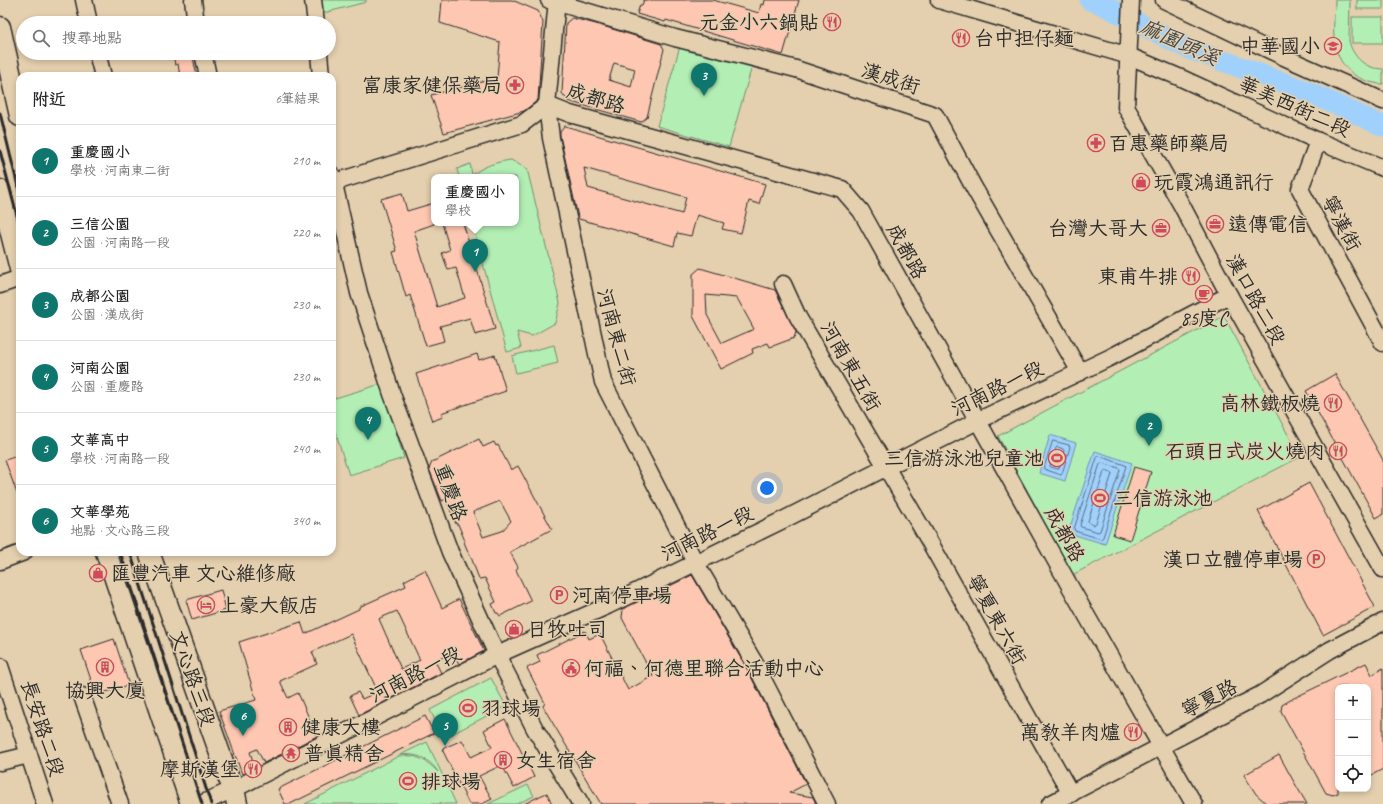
<!DOCTYPE html>
<html lang="zh-TW">
<meta charset="utf-8">
<style>
:root{--surface:#fff;--page:#f2f2f2;--text:#222;--muted:#767676;--line:#e0e0e0;--accent:#0f766e}
body{margin:0;font-family:Caveat,"LXGW WenKai TC",sans-serif;background:var(--page);color:var(--text)}
.controls{position:absolute;right:12px;bottom:12px;display:grid;overflow:hidden;border-radius:8px;box-shadow:0 2px 6px #0003}
.controls button{width:36px;height:36px;display:grid;place-items:center;padding:0;border:0;border-bottom:1px solid var(--line);background:var(--surface);color:var(--text);font:20px sans-serif}
.you{position:absolute;left:767px;top:488px;width:14px;height:14px;margin:-10px;border:3px solid #fff;border-radius:50%;background:#1a73e8;box-shadow:0 0 0 6px #1a73e833}
.badge{display:grid;place-items:center;width:26px;height:26px;border-radius:50%;background:var(--accent);color:#fff;font-size:13px;font-weight:700}
.pin{position:absolute;translate:-50% -33px;filter:drop-shadow(0 1px 2px #0008)}
.pin::after{content:'';position:absolute;top:21px;width:14px;height:12px;background:inherit;clip-path:polygon(0 0,100% 0,50% 100%)}
.popup{position:absolute;left:431px;top:174px;width:88px;height:52px;box-sizing:border-box;display:grid;place-content:center;border-radius:8px;background:var(--surface);filter:drop-shadow(0 1px 3px #0005);font-size:13px;white-space:nowrap;color:var(--muted)}
.popup b{font-size:15px;color:var(--text)}
.popup::after{content:'';position:absolute;left:50%;top:100%;margin-left:-8px;border:8px solid transparent;border-top-color:var(--surface)}
.list{margin:0;padding:0;list-style:none}
h2{display:flex;justify-content:space-between;align-items:center;height:52px;margin:0;padding:0 16px;font-size:17px}
h2 small{font-size:13px;font-weight:400;color:var(--muted)}
.list li{display:grid;grid-template-columns:26px 1fr auto;gap:12px;align-items:center;box-sizing:border-box;height:72px;padding:0 16px;border-top:1px solid var(--line)}
.list b{display:block;font-size:15px;white-space:nowrap}
.list p{margin:0;font-size:13px;white-space:nowrap;color:var(--muted)}
.list em{font-size:13px;font-style:normal;color:var(--muted)}
.icon{flex:none;width:22px;height:22px;fill:none;stroke:currentColor;stroke-width:2;stroke-linecap:round;stroke-linejoin:round}
.map{position:relative;flex:none;width:1383px;height:804px;overflow:hidden}
.search{position:absolute;background:var(--surface);box-shadow:0 2px 6px #0003;left:16px;top:16px;width:320px;height:44px;display:flex;align-items:center;gap:10px;box-sizing:border-box;padding:0 14px;border-radius:22px;color:var(--muted);font-size:15px}
.panel{position:absolute;background:var(--surface);box-shadow:0 2px 6px #0003;left:16px;top:72px;width:320px;height:484px;border-radius:12px}
.map>svg:first-child{display:block}
.green{fill:#b3efb5;stroke:#6f8d70}
.water{fill:#a0d1fc;stroke:#718fa8}
.lines{fill:none;stroke-linecap:round;stroke-linejoin:round}
.shore{stroke:#5a6d7f;stroke-width:1}
.river{stroke:#a0d1fc;stroke-width:21}
.building{fill:#fec7b1;stroke:#2b2b2b;fill-rule:evenodd}
.minor-casing{stroke:#2b2b2b;stroke-width:19}
.major-casing{stroke:#2b2b2b;stroke-width:23}
.minor{stroke:#e4cfae;stroke-width:16}
.major{stroke:#e4cfae;stroke-width:20}
.rail{stroke:#2b2b2b;stroke-width:3}
.labels{text-anchor:middle;stroke-width:3;stroke-linejoin:round;paint-order:stroke}
.poi-label{font-size:20px;fill:#2b2b2b;stroke:#e4cfae;text-anchor:start}
.street-label{font-size:20px;fill:#2b2b2b;stroke:#e4cfae}
.water-label{font-size:21px;font-style:italic;fill:#3d444a;stroke:#e4cfae}
</style>
<div class="map">
<svg width="1383" height="804" viewBox="0 0 1383 804">
<rect width="100%" height="100%" fill="#e4cfae"/>
<filter id="ink" filterUnits="userSpaceOnUse"><feTurbulence type="fractalNoise" baseFrequency=".025" numOctaves="2"/><feDisplacementMap in="SourceGraphic" scale="8" xChannelSelector="R" yChannelSelector="G"/><feConvolveMatrix kernelMatrix="1 2 1 2 8 2 1 2 1" color-interpolation-filters="sRGB"/></filter>
<g filter="url(#ink)">
<g class="green">
<polygon points="320,0 366,0 366,2 320,14"/>
<path d="M1335,0h15l-1,41c4,16 16,28 34,28v15c-24,-1 -44,-16 -48,-40 -3,-14 0,-30 0,-44z"/>
<rect x="1357" y="0" width="26" height="9"/>
<rect x="1352" y="17" width="31" height="26"/>
<polygon points="680,46 752,66 729,147 657,126"/>
<path d="M511,160l16,9 33,134 -5,20 -23,13 -15,-4 4,16 -14,4 -35,-129h44v-46h-57l-2,-8 13,-5 2,11c12,-9 24,-13 39,-15z"/>
<polygon points="1224,316 1300,457 1072,575 998,436"/>
<polygon points="554,345 558,363 516,373 512,356"/>
<polygon points="381,384 404,458 349,475 332,422 332,399"/>
<polygon points="491,678 506,706 444,738 430,710"/>
<path d="M427,742l29,62h-16l1,-2 -2,2h-134l94,-48c18,-2 27,4 39,16 -9,-14 -22,-19 -38,-17z"/>
<polygon points="528,785 534,796 516,804 488,804"/>
</g>
<g class="water">
<polygon points="1050,435 1076,443 1065,481 1039,473"/>
<polygon points="1095,451 1132,463 1105,544 1068,533"/>
</g>
<g class="lines">
<g class="shore">
<polygon points="1053,441 1069,445 1070,447 1062,474 1061,475 1044,469"/>
<polygon points="1058,447 1063,449 1064,451 1059,468 1057,469 1051,467 1050,466 1056,448"/>
<polygon points="1099,456 1125,465 1126,466 1103,537 1101,539 1075,531 1074,529 1097,458"/>
<polygon points="1102,463 1119,468 1120,470 1100,531 1098,532 1081,527 1080,525 1100,464"/>
<polygon points="1106,470 1111,472 1112,474 1096,523 1094,525 1089,523 1088,521 1104,472"/>
</g>
<polyline class="river" points="1090,0 1099,3 1187,48 1306,91 1383,126"/>
</g>
<g class="building">
<polygon points="442,0 512,0 538,11 543,22 538,100 524,111 444,133 431,95 497,78 500,42 440,23"/>
<polygon points="644,0 713,0 759,13 761,4 764,5 765,0 799,0 783,55 666,20 665,22 637,14 640,5 642,5"/>
<path d="M572,18l24,6 65,20 3,5 -17,68 -6,5 -73,-21 -6,-8 4,-70zM614,63l21,6 -4,18 -22,-7z"/>
<polygon points="173,53 192,53 197,76 180,76 178,64 175,65"/>
<path d="M565,126l200,58 -6,20 -10,-3 -8,32 -19,-4 2,-6 -27,-8 -6,21 -14,-3 -3,13 -95,-27 -1,-2 -18,-81v-4zM584,168l102,29 -4,17 -94,-26z"/>
<polygon points="402,193 407,211 434,203 434,224 414,231 437,307 465,298 456,268 448,270 442,253 450,250 442,223 463,223 495,329 475,335 470,318 440,326 444,341 426,346 410,295 406,297 393,252 397,251 381,199"/>
<path d="M700,268l75,22 21,42 -2,6 -24,9 -2,-4 -16,6 1,4 -32,16 -28,-53v-42zM706,295l31,3 17,31 -32,14 -15,-28z"/>
<polygon points="477,354 479,360 495,355 506,391 441,413 443,417 432,421 416,374"/>
<polygon points="1335,374 1383,460 1383,514 1376,518 1306,391"/>
<path d="M479,439l4,8 11,-5 2,4 2,-1 13,25 7,-4 34,63 -42,23 8,15 -2,3 15,31 -31,15 -2,-3h-2l-4,-9 4,-2 -11,-24 -6,1 -9,-25h-1l-5,-12 1,-1 -7,-17h-2l-10,-25 -4,2 -13,-32 3,-7zM500,501l11,20 -9,10 -19,6 -10,-25z"/>
<polygon points="20,455 20,498 19,499 5,460"/>
<polygon points="1134,467 1151,472 1130,540 1113,535"/>
<polygon points="1309,483 1375,607 1323,635 1258,511"/>
<path d="M425,570l17,38 17,-9 25,52 -25,13 -6,-12 -18,9 6,12 -82,42 -9,-19 8,-4 4,7 16,-7 -27,-58 -39,18 5,12 -37,17 8,17 10,-5 19,43 -53,27 -7,-14 -7,3 5,16 -13,6 -23,-63 37,-11 -17,-58 62,-20 4,12 54,-25v-2l47,-21 -2,-5zM397,611l23,49 -19,9 -22,-50 1,-1z"/>
<polygon points="692,575 746,667 806,784 789,793 813,797 816,804 601,804 548,715 543,706 545,703 527,668 540,662 537,655 585,631 589,639 600,634 628,690 653,676 622,618 623,609"/>
<polygon points="221,590 226,610 192,620 186,600"/>
<polygon points="114,639 129,685 96,695 81,650"/>
<polygon points="1366,663 1372,675 1383,668 1383,769 1368,777 1368,687 1338,687 1338,793 1333,795 1326,793 1281,711 1282,705 1294,698"/>
<polygon points="425,716 434,733 290,804 285,804 278,789"/>
<polygon points="505,719 534,777 514,788 502,765 479,776 492,799 482,804 469,804 442,749 462,740 471,757 492,747 484,730"/>
<polygon points="1279,755 1294,782 1307,804 1267,804 1256,794 1244,775"/>
<polygon points="547,793 552,804 524,804 542,795"/>
</g>
<g class="lines">
<defs>
<g id="minor">
<polyline points="84,0 89,23"/>
<polyline points="193,0 196,23"/>
<polyline points="313,0 316,23"/>
<polyline points="549,0 675,38 796,69 935,115 973,186 1080,372"/>
<polyline points="557,0 547,105 551,138 603,382 695,562 754,662 827,804"/>
<polyline points="939,0 1129,56 1181,78 1318,141 1383,168"/>
<polyline points="1131,0 1126,107 1181,204 1229,295 1383,569"/>
<polyline points="1164,0 1284,57 1383,101"/>
<polyline points="97,53 103,76"/>
<polyline points="203,53 208,76"/>
<polyline points="319,53 321,76"/>
<polyline points="547,105 570,114 842,189 861,211 1072,590 1194,804"/>
<polyline points="1318,141 1300,189 1383,343"/>
<polyline points="332,175 359,293 392,394 450,552 497,655 535,729 581,804"/>
<polyline points="332,183 522,124 547,105"/>
<polyline points="783,284 798,317 923,530 1071,794"/>
<polyline points="0,285 20,278"/>
<polyline points="0,561 24,552"/>
<polyline points="0,666 45,804"/>
<polyline points="82,696 120,804"/>
<polyline points="0,762 29,755"/>
<polyline points="201,804 242,785 497,655 607,606 787,518 979,420 1111,357 1229,295"/>
<polyline points="1050,804 1260,695 1330,650 1383,622"/>
</g>
<g id="major">
<polyline points="0,27 20,116"/>
<polyline points="0,190 20,269"/>
<polyline points="106,552 191,804"/>
<polyline points="149,552 229,779 234,789 237,804"/>
</g>
</defs>
<use href="#minor" class="minor-casing"/>
<use href="#major" class="major-casing"/>
<use href="#minor" class="minor"/>
<use href="#major" class="major"/>
<g class="rail">
<polyline points="0,113 20,195"/>
<polyline points="0,151 20,227"/>
<polyline points="120,552 202,804"/>
<polyline points="130,552 211,804"/>
</g>
</g>
</g>
<defs>
<symbol id="restaurant-ring" viewBox="-11 -11 22 22"><circle r="9.5" fill="#e4cfae" stroke="#d1495b" stroke-width="1.5"/><path d="M-5-6h1v4h1v-4h1v4h1v-4h1v5L-1.5 .5V6h-2V.5L-5-1ZM5-6V6H3V1.5H1.5Q1.5-4 5-6Z" fill="#d1495b"/></symbol>
<symbol id="school-ring" viewBox="-11 -11 22 22"><circle r="9.5" fill="#e4cfae" stroke="#d1495b" stroke-width="1.5"/><path d="M0-5L7-2L0 1L-7-2ZM-4 1L0 2.5L4 1V4Q0 6-4 4Z" fill="#d1495b"/></symbol>
<symbol id="pharmacy-ring" viewBox="-11 -11 22 22"><circle r="9.5" fill="#e4cfae" stroke="#d1495b" stroke-width="1.5"/><path d="M-2-6h4v4h4v4h-4v4h-4v-4h-4v-4h4Z" fill="#d1495b"/></symbol>
<symbol id="shop-ring" viewBox="-11 -11 22 22"><circle r="9.5" fill="#e4cfae" stroke="#d1495b" stroke-width="1.5"/><path d="M-5-2.5h2.3a2.7 3.5 0 0 1 5.4 0H5L5.5 6h-11ZM-1.5-2.5h3a1.5 2.3 0 0 0-3 0Z" fill="#d1495b"/></symbol>
<symbol id="office-ring" viewBox="-11 -11 22 22"><circle r="9.5" fill="#e4cfae" stroke="#d1495b" stroke-width="1.5"/><path d="M-6-3h4V-5.5h4V-3h4V5H-6ZM-1-4.5V-3h2v-1.5ZM-6 0V1H6V0Z" fill="#d1495b"/></symbol>
<symbol id="cafe-ring" viewBox="-11 -11 22 22"><circle r="9.5" fill="#e4cfae" stroke="#d1495b" stroke-width="1.5"/><path d="M-5.5-4.5H6V0H3Q3 3.5 0 3.5H-2.5Q-5.5 3.5-5.5 0ZM3-3.2v2h1.7v-2ZM-6 4.5H4V6H-6Z" fill="#d1495b"/></symbol>
<symbol id="stadium-ring" viewBox="-11 -11 22 22"><circle r="9.5" fill="#e4cfae" stroke="#d1495b" stroke-width="1.5"/><path d="M0-5a6.5 5 0 1 0 0 10a6.5 5 0 1 0 0-10ZM-3.5-1.8h7v3.6h-7Z" fill="#d1495b"/></symbol>
<symbol id="parking-ring" viewBox="-11 -11 22 22"><circle r="9.5" fill="#e4cfae" stroke="#d1495b" stroke-width="1.5"/><path d="M-3.5-5.5H1a3.5 3.5 0 0 1 0 7H-1V5.5H-3.5ZM-1-3.4V-.6H.8a1.4 1.4 0 0 0 0-2.8Z" fill="#d1495b"/></symbol>
<symbol id="hotel-ring" viewBox="-11 -11 22 22"><circle r="9.5" fill="#e4cfae" stroke="#d1495b" stroke-width="1.5"/><path d="M-6-4.5h1.5V1H6V5H4.5V3h-9V5H-6ZM-4 0a1.8 1.8 0 1 1 3.6 0ZM.5 0V-2.5h3Q6-2.5 6 0Z" fill="#d1495b"/></symbol>
<symbol id="building-ring" viewBox="-11 -11 22 22"><circle r="9.5" fill="#e4cfae" stroke="#d1495b" stroke-width="1.5"/><path d="M-4-6H4V6H1V3H-1V6H-4ZM-2.5-4.3h1.7v1.8h-1.7ZM.8-4.3h1.7v1.8H.8ZM-2.5-1h1.7V.8h-1.7ZM.8-1h1.7V.8H.8Z" fill="#d1495b"/></symbol>
<symbol id="civic-ring" viewBox="-11 -11 22 22"><circle r="9.5" fill="#e4cfae" stroke="#d1495b" stroke-width="1.5"/><path d="M-.6-6.5H3V-4.5H.6V-3L4-1V1h2V6H-6V1h2V-1L-.6-3ZM-1.2 2.5V6h2.4V2.5Z" fill="#d1495b"/></symbol>
<symbol id="temple-ring" viewBox="-11 -11 22 22"><circle r="9.5" fill="#e4cfae" stroke="#d1495b" stroke-width="1.5"/><path d="M0-6L5-2H3V0L6.5 2.5H4V6H1.5V3h-3V6H-4V2.5H-6.5L-3 0V-2H-5Z" fill="#d1495b"/></symbol>
</defs>
<g fill-rule="evenodd">
<use href="#restaurant-ring" x="822" y="12" width="20" height="20"/>
<use href="#restaurant-ring" x="951" y="28" width="20" height="20"/>
<use href="#school-ring" x="1323" y="36" width="20" height="20"/>
<use href="#pharmacy-ring" x="505" y="75" width="20" height="20"/>
<use href="#pharmacy-ring" x="1086" y="133" width="20" height="20"/>
<use href="#shop-ring" x="1131" y="172" width="20" height="20"/>
<use href="#office-ring" x="1205" y="214" width="20" height="20"/>
<use href="#office-ring" x="1151" y="218" width="20" height="20"/>
<use href="#restaurant-ring" x="1181" y="266" width="20" height="20"/>
<use href="#cafe-ring" x="1194" y="284" width="20" height="20"/>
<use href="#restaurant-ring" x="1323" y="393" width="20" height="20"/>
<use href="#restaurant-ring" x="1328" y="441" width="20" height="20"/>
<use href="#stadium-ring" x="1047" y="448" width="20" height="20"/>
<use href="#stadium-ring" x="1090" y="488" width="20" height="20"/>
<use href="#parking-ring" x="1306" y="549" width="20" height="20"/>
<use href="#shop-ring" x="88" y="563" width="20" height="20"/>
<use href="#parking-ring" x="549" y="585" width="20" height="20"/>
<use href="#hotel-ring" x="196" y="595" width="20" height="20"/>
<use href="#shop-ring" x="504" y="619" width="20" height="20"/>
<use href="#building-ring" x="95" y="657" width="20" height="20"/>
<use href="#civic-ring" x="561" y="658" width="20" height="20"/>
<use href="#stadium-ring" x="458" y="698" width="20" height="20"/>
<use href="#building-ring" x="278" y="717" width="20" height="20"/>
<use href="#restaurant-ring" x="1123" y="722" width="20" height="20"/>
<use href="#temple-ring" x="281" y="743" width="20" height="20"/>
<use href="#building-ring" x="493" y="750" width="20" height="20"/>
<use href="#restaurant-ring" x="243" y="759" width="20" height="20"/>
<use href="#stadium-ring" x="398" y="771" width="20" height="20"/>
</g>
<g class="labels">
<g class="poi-label">
<text x="819" y="29" text-anchor="end">元金小六鍋貼</text>
<text x="974" y="45">台中担仔麵</text>
<text x="1320" y="53" text-anchor="end">中華國小</text>
<text x="502" y="92" text-anchor="end">富康家健保藥局</text>
<text x="1109" y="150">百惠藥師藥局</text>
<text x="1154" y="189">玩霞鴻通訊行</text>
<text x="1228" y="231">遠傳電信</text>
<text x="1148" y="235" text-anchor="end">台灣大哥大</text>
<text x="1178" y="283" text-anchor="end">東甫牛排</text>
<text x="1204" y="325" text-anchor="middle">85度C</text>
<text x="1320" y="410" text-anchor="end">高林鐵板燒</text>
<text x="1325" y="458" text-anchor="end">石頭日式炭火燒肉</text>
<text x="1044" y="465" text-anchor="end">三信游泳池兒童池</text>
<text x="1113" y="505">三信游泳池</text>
<text x="1303" y="566" text-anchor="end">漢口立體停車場</text>
<text x="111" y="580">匯豐汽車 文心維修廠</text>
<text x="572" y="602">河南停車場</text>
<text x="219" y="612">上豪大飯店</text>
<text x="527" y="636">日牧吐司</text>
<text x="584" y="675">何福、何德里聯合活動中心</text>
<text x="105" y="697" text-anchor="middle">協興大廈</text>
<text x="481" y="715">羽球場</text>
<text x="301" y="734">健康大樓</text>
<text x="1120" y="739" text-anchor="end">萬教羊肉爐</text>
<text x="304" y="760">普真精舍</text>
<text x="516" y="767">女生宿舍</text>
<text x="240" y="776" text-anchor="end">摩斯漢堡</text>
<text x="421" y="788">排球場</text>
</g>
<g class="street-label">
<text transform="translate(891 78) rotate(18)" y="7">漢成街</text>
<text transform="translate(596 98) rotate(17)" y="7">成都路</text>
<text transform="translate(1295 106) rotate(24)" y="7">華美西街二段</text>
<text transform="translate(1342 223) rotate(62)" y="7">寧漢街</text>
<text transform="translate(907 251) rotate(61)" y="7">成都路</text>
<text transform="translate(1256 299) rotate(61)" y="7">漢口路二段</text>
<text transform="translate(617 337) rotate(75)" y="7">河南東二街</text>
<text transform="translate(851 366) rotate(60)" y="7">河南東五街</text>
<text transform="translate(997 388) rotate(-26)" y="7">河南路一段</text>
<text transform="translate(451 492) rotate(70)" y="7">重慶路</text>
<text transform="translate(707 533) rotate(-26)" y="7">河南路一段</text>
<text transform="translate(1065 534) rotate(61)" y="7">成都路</text>
<text transform="translate(997 619) rotate(61)" y="7">寧夏東六街</text>
<text transform="translate(415 674) rotate(-27)" y="7">河南路一段</text>
<text transform="translate(193 678) rotate(71)" y="7">文心路三段</text>
<text transform="translate(1209 698) rotate(-27)" y="7">寧夏路</text>
<text transform="translate(43 728) rotate(72)" y="7">長安路二段</text>
</g>
<g class="water-label">
<text transform="translate(1180 42) rotate(24)" y="7">麻園頭溪</text>
</g>
</g>
</svg>
<div class="controls">
<button>+</button>
<button>−</button>
<button><svg class="icon" aria-label="locate" viewBox="0 0 24 24"><circle cx="12" cy="12" r="6"/><path d="M12 2v4M12 18v4M2 12h4M18 12h4"/></svg></button>
</div>
<div class="you"></div>
<div class="pin badge" style="left:475px;top:272px">1</div>
<div class="popup"><b>重慶國小</b>學校</div>
<div class="pin badge" style="left:1149px;top:446px">2</div>
<div class="pin badge" style="left:704px;top:96px">3</div>
<div class="pin badge" style="left:368px;top:440px">4</div>
<div class="pin badge" style="left:445px;top:746px">5</div>
<div class="pin badge" style="left:243px;top:736px">6</div>
<div class="search"><svg class="icon" aria-label="search" viewBox="0 0 24 24"><circle cx="10" cy="10" r="6"/><path d="M15 15l6 6"/></svg>搜尋地點</div>
<section class="panel">
<h2>附近<small>6筆結果</small></h2>
<ul class="list">
<li><span class="badge">1</span><div><b>重慶國小</b><p>學校 · 河南東二街</p></div><em>210 m</em></li>
<li><span class="badge">2</span><div><b>三信公園</b><p>公園 · 河南路一段</p></div><em>220 m</em></li>
<li><span class="badge">3</span><div><b>成都公園</b><p>公園 · 漢成街</p></div><em>230 m</em></li>
<li><span class="badge">4</span><div><b>河南公園</b><p>公園 · 重慶路</p></div><em>230 m</em></li>
<li><span class="badge">5</span><div><b>文華高中</b><p>學校 · 河南路一段</p></div><em>240 m</em></li>
<li><span class="badge">6</span><div><b>文華學苑</b><p>地點 · 文心路三段</p></div><em>340 m</em></li>
</ul>
</section>
</div>
